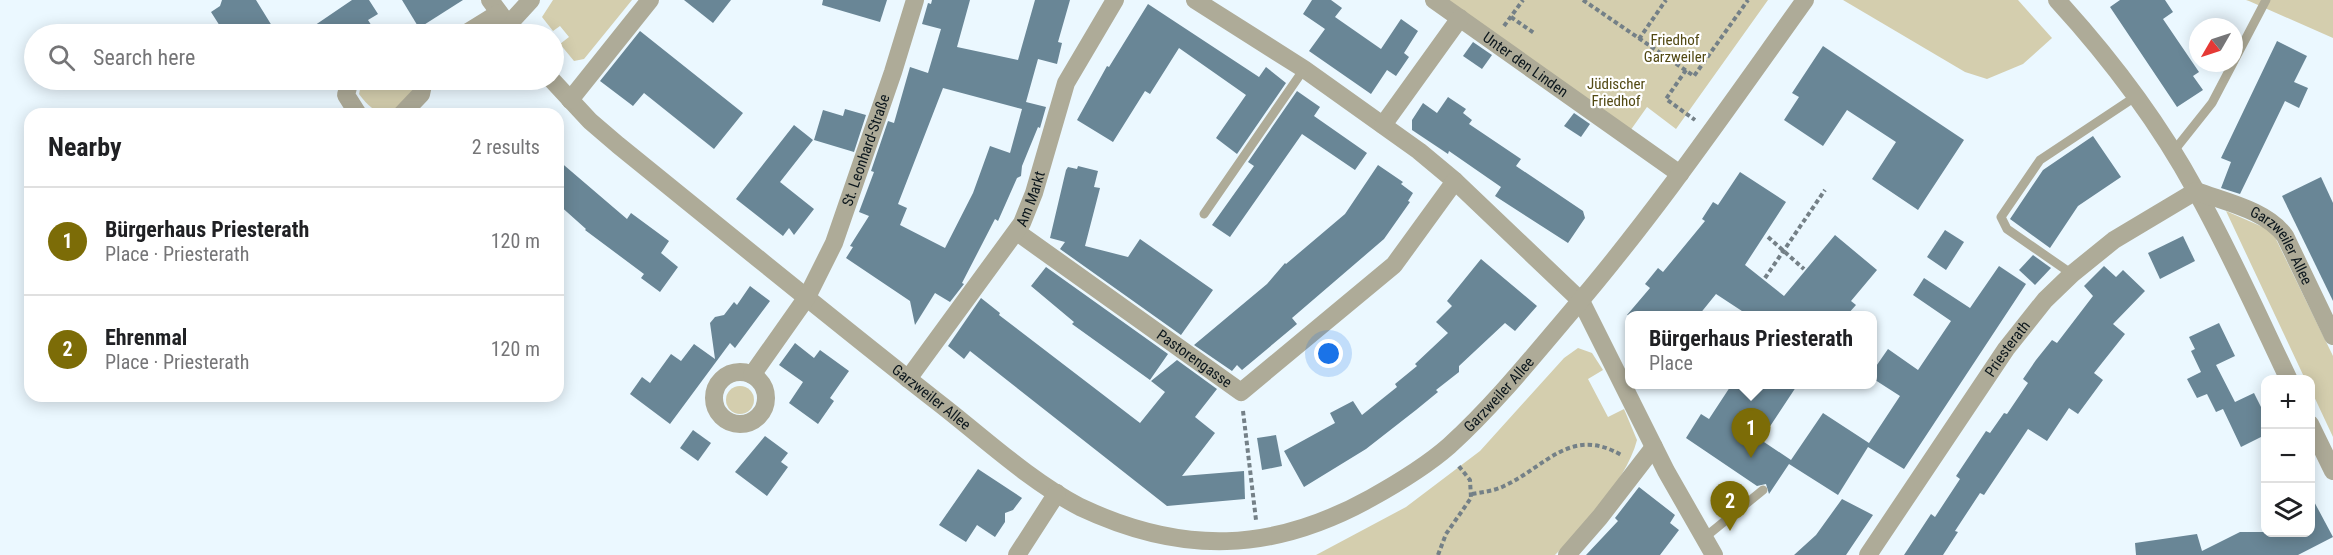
<!DOCTYPE html>
<meta charset="utf-8">
<style>
:root{--surface:#fff;--page:#f6f6f6;--text:#202124;--muted:#757577;--line:#e0e0e0;--accent:#7c6c07}
body{margin:0;font-family:"Roboto Condensed",sans-serif;background:var(--page);color:var(--text)}
.controls{position:absolute;right:18px;bottom:18px;display:grid;overflow:hidden;border-radius:12px;box-shadow:0 3px 15px #0003}
.controls button{width:54px;height:54px;display:grid;place-items:center;padding:0;border:0;border-bottom:2px solid var(--line);background:var(--surface);color:var(--text);font:30px sans-serif}
.compass{position:absolute;left:2189px;top:18px;width:54px;height:54px;border-radius:50%;background:var(--surface);box-shadow:0 3px 15px #0003;rotate:231deg}
.you{position:absolute;left:1329px;top:354px;width:21px;height:21px;margin:-15px;border:4px solid #fff;border-radius:50%;background:#1a73e8;box-shadow:0 0 0 9px #1a73e833}
.badge{display:grid;place-items:center;width:39px;height:39px;border-radius:50%;background:var(--accent);color:#fff;font-size:20px;font-weight:700}
.pin{position:absolute;translate:-50% -50px;filter:drop-shadow(0 2px 3px #0008)}
.pin::after{content:'';position:absolute;top:32px;width:21px;height:18px;background:inherit;clip-path:polygon(0 0,100% 0,50% 100%)}
.popup{position:absolute;left:1625px;top:311px;width:252px;height:78px;box-sizing:border-box;display:grid;place-content:center;border-radius:12px;background:var(--surface);filter:drop-shadow(0 2px 4px #0005);font-size:20px;white-space:nowrap;color:var(--muted)}
.popup b{font-size:22px;color:var(--text)}
.popup::after{content:'';position:absolute;left:50%;top:100%;margin-left:-12px;border:12px solid transparent;border-top-color:var(--surface)}
.list{margin:0;padding:0;list-style:none}
h2{display:flex;justify-content:space-between;align-items:center;height:78px;margin:0;padding:0 24px;font-size:26px}
h2 small{font-size:20px;font-weight:400;color:var(--muted)}
.list li{display:grid;grid-template-columns:39px 1fr auto;gap:18px;align-items:center;box-sizing:border-box;height:108px;padding:0 24px;border-top:2px solid var(--line)}
.list b{display:block;font-size:22px;white-space:nowrap}
.list p{margin:0;font-size:20px;white-space:nowrap;color:var(--muted)}
.list em{font-size:20px;font-style:normal;color:var(--muted)}
.icon{flex:none;width:33px;height:33px;fill:none;stroke:currentColor;stroke-width:2;stroke-linecap:round;stroke-linejoin:round}
.map{position:relative;flex:none;width:2333px;height:555px;overflow:hidden}
.search{position:absolute;background:var(--surface);box-shadow:0 3px 15px #0003;left:24px;top:24px;width:540px;height:66px;display:flex;align-items:center;gap:15px;box-sizing:border-box;padding:0 21px;border-radius:33px;color:var(--muted);font-size:22px}
.panel{position:absolute;background:var(--surface);box-shadow:0 3px 15px #0003;left:24px;top:108px;width:540px;height:294px;border-radius:18px}
.map>svg:first-child{display:block}
.green{fill:#d4ceae}
.building{fill:#698696;fill-rule:evenodd}
.lines{fill:none;stroke-linecap:round;stroke-linejoin:round}
.path{stroke:#748087;stroke-width:4;stroke-dasharray:4.5 3;stroke-linecap:butt}
.lane{stroke:#aeab98;stroke-width:9}
.street{stroke:#aeab98;stroke-width:18}
.labels{text-anchor:middle;stroke-width:4.5;stroke-linejoin:round;paint-order:stroke}
.park-label{font-size:15px;fill:#524913;stroke:#fff}
.street-label{font-size:15px;fill:#0b161c;stroke:#fff}
</style>
<div class="map">
<svg width="2333" height="555" viewBox="0 0 2333 555">
<rect width="100%" height="100%" fill="#ebf8ff"/>
<g class="green">
<polygon points="553,0 632,0 584,59 574,61 560,44 569,37 560,26 553,31 542,17"/>
<polygon points="1444,0 1768,0 1676,129 1647,107 1630,131"/>
<polygon points="1843,0 2018,0 2052,38 2023,64 1987,79 1965,72"/>
<polygon points="2246,0 2333,0 2333,38 2249,1"/>
<path d="M362,80h54c0,7 -4,11 -8,17 -17,24 -33,19 -49,-3z"/>
<polygon points="2226,211 2272,231 2333,356 2333,437 2311,390 2310,380 2305,379"/>
<path d="M1578,348l14,5 11,17 -15,9 20,38 16,-8 13,31c-10,39 -53,87 -82,115h-239l90,-48 74,-56 84,-93z"/>
<circle cx="740" cy="400" r="14"/>
</g>
<g class="building">
<polygon points="222,0 256,0 277,34 225,34 211,12 220,6"/>
<polygon points="352,0 369,0 378,14 368,20 377,34 302,34"/>
<polygon points="402,0 463,0 419,28"/>
<polygon points="684,0 731,0 713,23"/>
<polygon points="823,0 887,0 880,22 822,5"/>
<path d="M932,0h38l-13,47 61,13 17,-60h35l-12,42 4,1 -5,21 -19,-5 -12,43 20,5 -6,21 -2,-1 -16,39 -1,10 -4,2 -19,43 -3,-2 -33,64 2,1 -14,18 -15,-9 -20,32 -5,-24 -64,-43 7,-11 -3,-1 19,-30 -10,-4 15,-40 -3,-1 17,-50 6,2 16,-56 18,6 13,-44 -19,-5 6,-21 3,1zM943,88l79,21 -12,44 -20,-7 -17,47 -28,55 -45,-23 7,-17 -9,-4z"/>
<polygon points="1312,0 1331,0 1342,8 1335,17 1381,49 1401,19 1418,31 1404,53 1409,57 1396,76 1387,70 1371,94 1309,51 1325,29 1303,14"/>
<polygon points="2120,0 2165,0 2173,12 2163,19 2199,72 2193,76 2203,90 2177,107 2110,7"/>
<polygon points="1148,4 1259,77 1266,67 1286,83 1237,154 1216,138 1246,95 1179,48 1150,94 1145,91 1113,142 1077,120 1107,66 1109,67"/>
<polygon points="640,31 743,113 714,149 644,93 633,106 600,81"/>
<polygon points="2277,41 2307,56 2294,82 2308,88 2299,108 2285,101 2240,194 2221,188 2231,162 2221,158"/>
<polygon points="1473,42 1492,55 1482,69 1463,56"/>
<polygon points="1823,46 1964,140 1918,210 1872,179 1896,142 1847,110 1823,146 1784,120 1799,97 1792,93"/>
<polygon points="1297,91 1320,107 1314,116 1367,153 1355,170 1302,134 1230,237 1212,225 1254,166 1248,162"/>
<polygon points="1448,97 1466,109 1463,113 1472,120 1469,124 1521,159 1516,166 1583,211 1585,218 1568,243 1495,196 1501,187 1449,151 1448,154 1412,130 1412,120 1423,103 1437,113"/>
<polygon points="845,109 866,115 854,152 814,140 823,110 843,116"/>
<polygon points="1574,113 1590,124 1581,137 1564,126"/>
<polygon points="794,125 813,140 780,182 814,209 794,235 789,228 783,236 736,199"/>
<polygon points="2093,136 2121,177 2078,206 2050,248 2010,219 2043,170"/>
<polygon points="558,160 627,219 631,213 669,241 661,253 678,267 660,292 641,278 644,274 585,230 586,229 558,204"/>
<polygon points="1378,165 1403,182 1401,184 1413,193 1408,201 1410,202 1384,239 1292,318 1297,324 1242,370 1237,365 1232,371 1194,345 1267,284 1285,263 1286,264 1345,214"/>
<polygon points="1078,166 1098,171 1094,187 1100,188 1085,246 1128,257 1140,239 1213,290 1181,335 1060,249 1065,242 1050,238 1066,170 1068,167 1077,169"/>
<polygon points="1740,172 1786,202 1745,265 1784,296 1835,235 1877,270 1851,301 1856,305 1847,315 1748,315 1716,294 1699,315 1627,315 1650,288 1645,284 1658,268 1663,272 1705,221 1702,219 1713,202 1718,205"/>
<polygon points="2321,177 2333,203 2333,301 2282,196"/>
<polygon points="1945,230 1964,242 1946,270 1927,257"/>
<polygon points="2183,236 2195,261 2160,279 2148,253"/>
<polygon points="2033,255 2051,268 2035,285 2019,270"/>
<polygon points="1481,259 1537,306 1515,331 1505,323 1459,366 1459,372 1436,390 1438,392 1416,410 1366,449 1304,487 1284,451 1335,423 1330,413 1353,401 1362,415 1397,387 1395,384 1417,366 1415,364 1448,333 1436,322 1452,306 1447,301"/>
<polygon points="1999,266 2026,284 1904,469 1868,447 1838,495 1789,464 1769,494 1766,484 1757,486 1686,438 1701,414 1709,419 1732,384 1798,384 1761,440 1791,460 1823,413 1869,443 1900,396 1872,378 1872,372 1888,349 1918,370 1951,321 1913,295 1924,278 1970,308"/>
<polygon points="2104,266 2116,277 2123,270 2145,291 2113,324 2125,334 2094,373 2103,380 2078,414 2069,408 2047,441 2028,429 1984,495 1980,493 1955,531 1958,532 1943,555 1904,555 1931,514 1935,517 1960,479 1956,476 1986,431 1990,433 2004,413 2007,414 2028,383 2023,379 2036,360 2052,340 2057,343 2093,296 2084,286"/>
<polygon points="1046,267 1168,354 1150,380 1072,324 1074,322 1031,286"/>
<polygon points="750,286 770,301 735,348 730,343 670,424 630,394 642,377 650,383 671,354 681,361 694,344 715,359 710,323 715,317 724,315 734,302 737,305"/>
<polygon points="981,298 1000,313 999,315 1140,423 1165,392 1151,381 1177,360 1217,389 1195,417 1215,433 1182,476 1244,471 1245,499 1167,506 970,351 964,359 948,346"/>
<polygon points="2219,323 2235,356 2216,365 2235,402 2254,393 2265,415 2265,435 2241,447 2223,409 2216,412 2207,394 2197,398 2187,379 2201,372 2191,351 2195,349 2189,337"/>
<polygon points="795,343 814,358 820,350 849,371 830,398 834,401 818,424 789,403 803,382 779,365"/>
<polygon points="693,430 711,443 698,461 680,448"/>
<polygon points="1276,435 1282,466 1262,470 1257,438"/>
<polygon points="765,436 788,453 781,462 788,467 767,496 735,472"/>
<polygon points="978,469 1022,498 1013,510 1005,513 1005,522 995,537 977,525 966,542 939,525"/>
<polygon points="1639,487 1675,515 1670,523 1679,530 1660,555 1586,555 1618,521 1615,518"/>
<polygon points="2310,494 2333,537 2298,555 2136,555 2135,543 2197,534 2202,551 2240,532 2310,532"/>
<polygon points="1842,499 1873,515 1846,555 1794,555 1816,535"/>
</g>
<g class="lines">
<g class="path">
<polyline points="1583,0 1694,76 1748,0"/>
<polyline points="1511,17 1534,33"/>
<polyline points="1504,26 1523,0"/>
<polyline points="1639,39 1666,0"/>
<polyline points="1686,70 1666,99 1695,120"/>
<polyline points="1768,237 1804,269"/>
<polyline points="1765,278 1825,190"/>
<polyline points="1243,411 1256,520"/>
<path d="M1472,494c11,-2 22,-3 32,-8 43,-20 67,-61 119,-30"/>
<polyline points="1438,555 1446,534 1471,498 1470,480 1457,464"/>
</g>
<g class="lane">
<polyline points="2234,61 2266,0"/>
<polyline points="2173,152 2212,103 2233,63"/>
<polyline points="1204,214 1304,69"/>
<polyline points="2072,274 2007,229 2001,217 2040,160 2135,97"/>
<polyline points="1704,538 1763,490"/>
</g>
<g class="street">
<polyline points="490,0 515,34"/>
<polyline points="1195,0 1304,69 1419,151 1455,181 1581,301 1666,471 1714,555"/>
<path id="s1" d="M1434,0l246,174"/>
<path d="M2057,0c53,58 102,123 139,191 34,61 63,126 93,189"/>
<polyline points="508,25 531,0"/>
<polyline points="465,34 499,13"/>
<polyline points="350,80 346,95 358,114"/>
<path id="s2" d="M552,80l38,41 28,24c105,85 210,171 317,255 47,36 93,80 145,107 102,48 192,46 291,-9 27,-15 54,-31 78,-52 44,-40 82,-87 121,-133 85,-99 159,-207 235,-313"/>
<polyline points="570,100 650,0"/>
<polyline points="402,114 421,94 424,80"/>
<polyline points="1383,125 1460,18"/>
<path id="s3" d="M1017,232l224,160 153,-127 61,-84"/>
<circle cx="740" cy="398" r="26"/>
<path id="s4" d="M752,375l55,-78 27,-54 59,-171 22,-72"/>
<path id="s5" d="M908,379l114,-156 12,-30 32,-110 49,-83"/>
<polyline points="2310,424 2333,471"/>
<polyline points="1017,555 1057,493"/>
<polyline points="1567,555 1600,517 1654,447"/>
<path id="s6" d="M1868,555l138,-206 39,-49 27,-26 42,-34 82,-49c29,11 70,19 89,45l48,100"/>
</g>
</g>
<g class="labels">
<g class="park-label">
<text x="1675" y="45">Friedhof<tspan x="1675" dy="17">Garzweiler</tspan></text>
<text x="1616" y="89">Jüdischer<tspan x="1616" dy="17">Friedhof</tspan></text>
</g>
<g class="street-label">
<text dy="5" stroke="none"><textPath href="#s1" startOffset="112">Unter den Linden</textPath></text>
<text dy="5" stroke="none"><textPath href="#s4" startOffset="254">St. Leonhard-Straße</textPath></text>
<text dy="5" stroke="none"><textPath href="#s5" startOffset="219">Am Markt</textPath></text>
<text dy="5" stroke="none"><textPath href="#s6" startOffset="604">Garzweiler Allee</textPath></text>
<text dy="5" stroke="none"><textPath href="#s6" startOffset="249">Priesterath</textPath></text>
<text dy="5" stroke="none"><textPath href="#s3" startOffset="218">Pastorengasse</textPath></text>
<text dy="5" stroke="none"><textPath href="#s2" startOffset="1150">Garzweiler Allee</textPath></text>
<text dy="5" stroke="none"><textPath href="#s2" startOffset="495">Garzweiler Allee</textPath></text>
</g>
</g>
</svg>
<div class="controls">
<button>+</button>
<button>−</button>
<button><svg class="icon" aria-label="layers" viewBox="0 0 24 24"><path d="M12 4l9 5-9 5-9-5zM3 14l9 5 9-5"/></svg></button>
</div>
<svg class="compass" viewBox="-18 -18 36 36"><path d="M0-13l5 13h-10z" fill="#e53935"/><path d="M0 13l5-13h-10z" fill="#757577"/></svg>
<div class="you"></div>
<div class="pin badge" style="left:1751px;top:458px">1</div>
<div class="popup"><b>Bürgerhaus Priesterath</b>Place</div>
<div class="pin badge" style="left:1730px;top:531px">2</div>
<div class="search"><svg class="icon" aria-label="search" viewBox="0 0 24 24"><circle cx="10" cy="10" r="6"/><path d="M15 15l6 6"/></svg>Search here</div>
<section class="panel">
<h2>Nearby<small>2 results</small></h2>
<ul class="list">
<li><span class="badge">1</span><div><b>Bürgerhaus Priesterath</b><p>Place · Priesterath</p></div><em>120 m</em></li>
<li><span class="badge">2</span><div><b>Ehrenmal</b><p>Place · Priesterath</p></div><em>120 m</em></li>
</ul>
</section>
</div>
